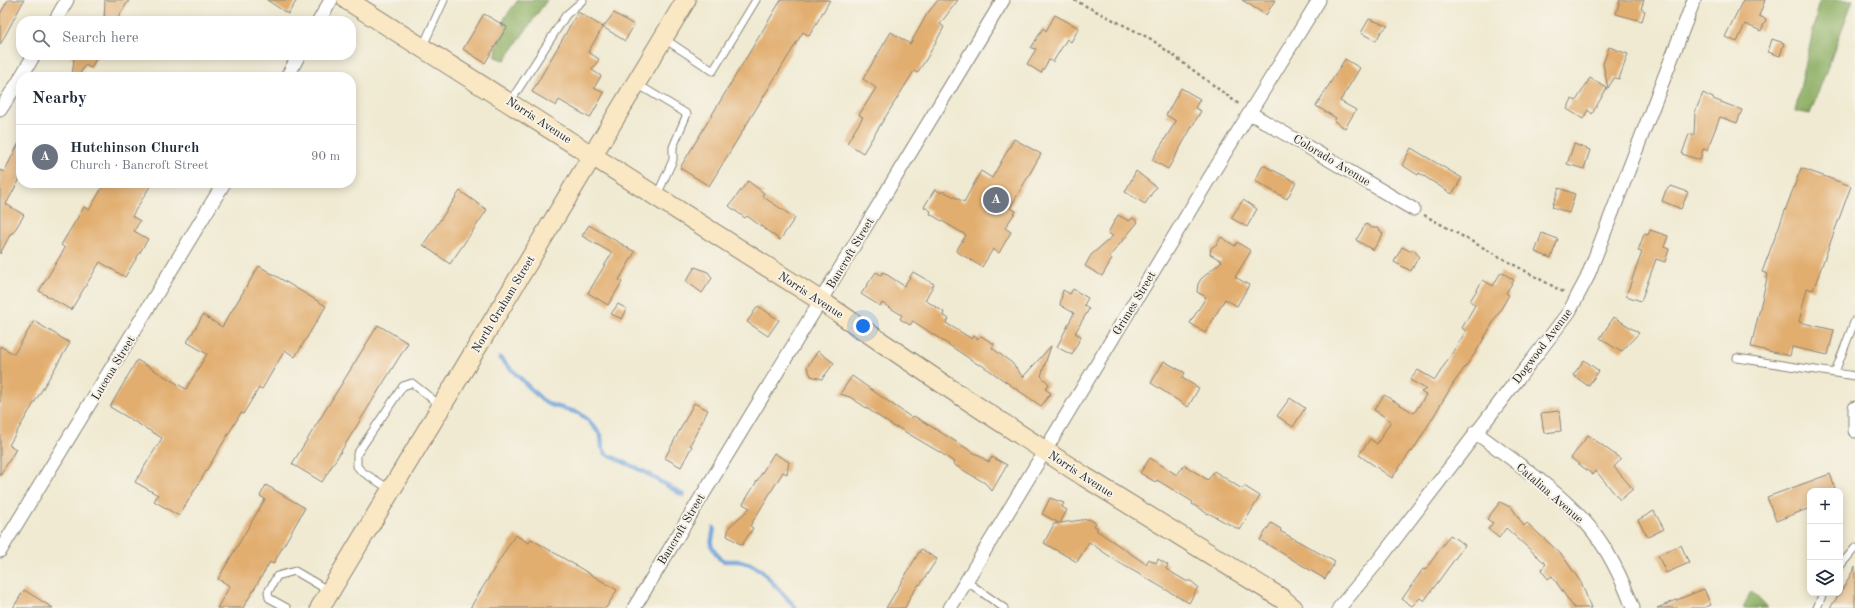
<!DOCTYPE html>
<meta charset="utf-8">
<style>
:root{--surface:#fff;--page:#f6f6f7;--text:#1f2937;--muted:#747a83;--line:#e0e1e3;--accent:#7c3aed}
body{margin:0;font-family:"Old Standard TT",serif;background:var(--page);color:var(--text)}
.controls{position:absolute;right:12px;bottom:12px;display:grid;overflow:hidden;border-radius:8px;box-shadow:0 2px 10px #0003}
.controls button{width:36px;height:36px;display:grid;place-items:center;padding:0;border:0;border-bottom:1px solid var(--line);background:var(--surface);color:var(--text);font:20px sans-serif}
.you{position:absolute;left:863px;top:326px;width:14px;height:14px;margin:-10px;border:3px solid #fff;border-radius:50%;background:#1a73e8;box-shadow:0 0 0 6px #1a73e833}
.badge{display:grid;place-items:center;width:26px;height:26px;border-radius:50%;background:var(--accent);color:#fff;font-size:13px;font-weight:700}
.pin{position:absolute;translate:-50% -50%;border:2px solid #fff;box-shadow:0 1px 4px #0006}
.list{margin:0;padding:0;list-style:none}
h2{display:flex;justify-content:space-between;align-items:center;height:52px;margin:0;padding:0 16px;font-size:17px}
h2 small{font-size:13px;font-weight:400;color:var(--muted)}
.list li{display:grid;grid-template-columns:26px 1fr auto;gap:12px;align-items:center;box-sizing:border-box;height:64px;padding:0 16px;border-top:1px solid var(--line)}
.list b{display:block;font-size:15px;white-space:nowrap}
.list p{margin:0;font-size:13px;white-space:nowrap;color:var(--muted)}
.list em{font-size:13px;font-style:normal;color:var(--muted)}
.icon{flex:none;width:22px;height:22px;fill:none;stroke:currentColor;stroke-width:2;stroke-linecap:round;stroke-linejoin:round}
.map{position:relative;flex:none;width:1855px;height:608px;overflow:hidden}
.search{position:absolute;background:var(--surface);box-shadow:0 2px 10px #0003;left:16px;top:16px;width:340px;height:44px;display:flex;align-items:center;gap:10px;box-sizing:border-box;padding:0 14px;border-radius:16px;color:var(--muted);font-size:15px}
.panel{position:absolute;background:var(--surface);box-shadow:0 2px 10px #0003;left:16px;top:72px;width:340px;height:116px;border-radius:16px}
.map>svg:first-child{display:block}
.forest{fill:#8caf63;stroke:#546640}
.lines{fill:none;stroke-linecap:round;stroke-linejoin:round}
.stream{stroke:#6ea1da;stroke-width:4.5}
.building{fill:#e2ae70}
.lane-casing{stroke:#868377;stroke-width:9}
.street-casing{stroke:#868377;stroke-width:15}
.secondary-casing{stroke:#868377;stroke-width:21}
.path{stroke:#868377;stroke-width:2.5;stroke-dasharray:3 3;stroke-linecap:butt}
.lane{stroke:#fff;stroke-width:7}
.street{stroke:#fff;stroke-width:13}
.secondary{stroke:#fae7c3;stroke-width:19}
.labels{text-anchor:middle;stroke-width:4;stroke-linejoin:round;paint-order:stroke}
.street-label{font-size:12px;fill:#1c1c1c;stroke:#f7f3e8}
</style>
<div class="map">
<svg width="1855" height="608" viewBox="0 0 1855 608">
<rect width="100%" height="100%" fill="#f7f3e8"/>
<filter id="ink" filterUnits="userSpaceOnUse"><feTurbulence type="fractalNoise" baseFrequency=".025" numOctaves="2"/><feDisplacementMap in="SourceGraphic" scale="8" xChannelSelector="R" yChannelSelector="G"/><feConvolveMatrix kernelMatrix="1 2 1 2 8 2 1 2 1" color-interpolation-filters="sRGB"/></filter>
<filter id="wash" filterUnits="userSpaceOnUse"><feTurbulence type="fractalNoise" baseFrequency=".012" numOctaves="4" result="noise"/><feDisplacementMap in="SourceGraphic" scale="16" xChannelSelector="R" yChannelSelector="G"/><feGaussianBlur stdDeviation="0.9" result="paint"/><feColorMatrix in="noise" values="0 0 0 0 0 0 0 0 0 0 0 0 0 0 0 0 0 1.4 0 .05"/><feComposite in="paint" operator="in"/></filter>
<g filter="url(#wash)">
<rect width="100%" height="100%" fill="#f0ead2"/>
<g class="forest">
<polygon points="518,0 547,0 505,60 495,57 505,17"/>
<polygon points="1820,0 1853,0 1810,114 1795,111"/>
<polygon points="1751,591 1768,608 1743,608"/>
</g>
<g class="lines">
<g class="stream">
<polyline points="500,358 542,400 551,405 579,413 588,420 601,435 602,447 606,454 643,471 683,495"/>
<polyline points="714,528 711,545 719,558 724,561 740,561 750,564 762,571 796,608"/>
</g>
</g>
<g id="blocks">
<g class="building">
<polygon points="8,0 24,0 0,45 0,14"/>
<polygon points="105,0 129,0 116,21 104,21"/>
<polygon points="267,0 297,0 288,14"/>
<polygon points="781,0 830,0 809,36 803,32 709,186 680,168"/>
<polygon points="938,0 958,0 940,24 944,27 927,58 917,73 914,71 863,153 847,143 863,117 859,115 876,88 863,79 891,32 910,44 927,14"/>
<polygon points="1242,0 1275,0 1266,15"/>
<polygon points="1620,0 1644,0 1641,9 1645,11 1642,21 1616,14"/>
<polygon points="1743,0 1765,0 1759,16 1766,19 1761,31 1745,24 1737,42 1725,37"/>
<polygon points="578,12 603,27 588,52 599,59 592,70 601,76 594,88 604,93 590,118 559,100 556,106 532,92"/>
<polygon points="614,13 634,25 625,41 603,27"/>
<polygon points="484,14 507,27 485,63 463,49"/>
<polygon points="1055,15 1079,28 1071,42 1067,39 1053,62 1049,60 1041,73 1027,64 1036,49 1031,48 1043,28 1046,31"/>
<polygon points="1369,19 1388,26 1381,32 1376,41 1361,33"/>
<polygon points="1772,39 1784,43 1780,56 1768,52"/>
<polygon points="1609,47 1628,54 1619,79 1614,78 1608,88 1603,64"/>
<polygon points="68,55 98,55 91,68 85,65 78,77 72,77 74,58"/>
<polygon points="1345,59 1360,68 1340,101 1356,110 1345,128 1334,121 1336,118 1316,106"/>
<polygon points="1590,78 1607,88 1592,114 1588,110 1583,119 1567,109 1572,99 1576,101"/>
<polygon points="1181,88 1200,99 1195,108 1201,111 1168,169 1152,160 1176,121 1166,115"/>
<polygon points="1703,93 1713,98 1713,99 1742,110 1737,123 1720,117 1707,150 1703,149 1700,160 1682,154 1689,134 1694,136 1695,112"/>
<polygon points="21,139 21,177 6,204 24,215 13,233 11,233 0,254 0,170 4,172"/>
<polygon points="1014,139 1041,154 1010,208 1016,211 1005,228 1011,232 999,253 993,249 982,267 956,251 966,235 930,214 931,211 924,207 935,189 941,193 943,191 964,202 981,171 992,178"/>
<polygon points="1574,144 1590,150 1584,169 1567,164"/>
<polygon points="1411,148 1462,178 1452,194 1419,173 1418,175 1402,165"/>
<polygon points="1263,165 1296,182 1287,199 1255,181"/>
<polygon points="1801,168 1851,186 1813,290 1807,288 1799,322 1834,330 1828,355 1792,347 1790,356 1751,347 1768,274 1762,272"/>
<polygon points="1136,171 1156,187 1145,204 1125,192"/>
<polygon points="748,181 764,193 762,196 795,218 780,240 747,216 745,218 729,206"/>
<polygon points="105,183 152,183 132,216 140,221 134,231 148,239 125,277 100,262 71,310 39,291 65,248 61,245 84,207 89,210"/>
<polygon points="1671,186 1688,192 1681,209 1662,201 1666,190"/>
<polygon points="1559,188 1575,194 1569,213 1552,207"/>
<polygon points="460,191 487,210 450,264 423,245"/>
<polygon points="1243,200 1257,209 1247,227 1231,218"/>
<polygon points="1118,215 1129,221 1133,218 1138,222 1109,257 1112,259 1102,276 1085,266 1091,255 1113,236 1108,233"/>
<polygon points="1366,224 1372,228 1378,228 1383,234 1373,250 1356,240"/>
<polygon points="589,225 635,252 619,280 622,282 608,305 588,293 612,253 582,236"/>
<polygon points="1650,230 1668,236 1664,247 1669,249 1665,262 1656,259 1641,301 1626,296 1642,252 1638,251 1644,234 1648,235"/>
<polygon points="1542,233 1558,239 1551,258 1535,252"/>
<polygon points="1221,237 1235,246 1237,242 1251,251 1235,277 1249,285 1237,306 1225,299 1205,333 1190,323 1206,297 1197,292 1198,284 1201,279 1222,261 1210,254 1211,248 1217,244"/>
<polygon points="1402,247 1410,251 1414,250 1419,256 1411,271 1394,262"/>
<polygon points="259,266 326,306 295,357 285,350 262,389 259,388 243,414 241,413 179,516 154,501 158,495 135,482 162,438 110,407 137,360 186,389 207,354 187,342 203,315 222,327"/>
<polygon points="695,267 708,272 712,278 702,293 686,281"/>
<polygon points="876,272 881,275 883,272 904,286 913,272 934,284 925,300 944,312 943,315 949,319 946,323 972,339 974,336 978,339 981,336 994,344 992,348 1012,363 1023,377 1051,346 1041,376 1049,384 1045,389 1051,393 1041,406 980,364 979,365 913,321 910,325 900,319 902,315 882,303 880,306 861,294"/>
<polygon points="1501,272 1514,280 1506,293 1509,295 1476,352 1453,384 1412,452 1411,451 1392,478 1359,455 1370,439 1377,444 1391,421 1374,410 1384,395 1414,413 1426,395 1421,392 1426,389 1410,380 1418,370 1435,380 1466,331 1462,328 1475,305 1470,301 1483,280 1493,286"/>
<polygon points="1073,289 1088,298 1084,305 1089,309 1075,333 1081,336 1072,355 1057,347 1074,313 1060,305 1063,290 1070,294"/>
<polygon points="618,304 627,309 622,319 611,314"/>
<polygon points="758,306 779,320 768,336 747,322"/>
<polygon points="1614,317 1639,333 1621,352 1600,338"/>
<polygon points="34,321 70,343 9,445 16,449 0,476 0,346 14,354"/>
<polygon points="378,325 408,343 322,482 292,464"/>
<polygon points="818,351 834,363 822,379 811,376 807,367"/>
<polygon points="1584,360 1599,371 1588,386 1573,375"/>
<polygon points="1164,361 1185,373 1182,378 1199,388 1188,407 1151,383"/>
<polygon points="852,376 912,418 914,416 989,462 992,457 1007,465 992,491 985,483 953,464 954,462 941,453 897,427 896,428 850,397 840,394"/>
<polygon points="1290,398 1305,408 1293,427 1277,416"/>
<polygon points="694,403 708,410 690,445 692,446 681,467 665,458"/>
<polygon points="1559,411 1561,431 1544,433 1541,413"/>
<polygon points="1588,435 1621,459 1614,467 1633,489 1620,500 1596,471 1593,475 1571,458"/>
<polygon points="774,453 789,462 787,474 783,472 750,526 753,528 742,545 727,536 729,527 750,508 743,504"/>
<polygon points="1150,458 1177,475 1184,465 1208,480 1214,471 1242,489 1244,486 1260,496 1240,530 1208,513 1208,514 1192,504 1193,502 1157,480 1156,482 1152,480 1140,473"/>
<polygon points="1830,474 1836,491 1810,491 1810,508 1776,521 1767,497"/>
<polygon points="266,485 305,508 273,564 270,562 243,608 217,608 230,586 218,579 265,499 260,496"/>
<polygon points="1050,498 1064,503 1062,507 1067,510 1060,523 1089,519 1096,523 1094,526 1098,528 1096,530 1146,564 1149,559 1156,563 1158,559 1168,565 1166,569 1186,581 1191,581 1198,587 1189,603 1118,562 1089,542 1077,562 1044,543 1054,524 1059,523 1042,514"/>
<polygon points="1500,502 1512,508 1524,526 1527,523 1562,555 1582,584 1591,608 1574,608 1552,576 1548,579 1541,570 1546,564 1506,528 1499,538 1488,529 1493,523 1487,519"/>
<polygon points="1654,511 1664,529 1648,537 1638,520"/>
<polygon points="1271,523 1281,529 1280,531 1335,562 1325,579 1260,540"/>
<polygon points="515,535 529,543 531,539 617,590 606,608 470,608"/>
<polygon points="1450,535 1465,545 1424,601 1420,598 1412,606 1402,599 1423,569 1425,570"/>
<polygon points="1681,545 1689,563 1666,573 1658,555"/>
<polygon points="921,549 937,559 920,585 919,584 910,597 905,608 886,608"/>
<polygon points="1855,567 1855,608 1830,608 1840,593"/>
<polygon points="1704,589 1711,605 1703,608 1657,608"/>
<polygon points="24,590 53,608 13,608"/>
</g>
</g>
</g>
<g filter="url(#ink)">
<use href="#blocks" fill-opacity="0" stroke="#868377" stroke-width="1"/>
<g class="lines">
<defs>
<g id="lane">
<polyline points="663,38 713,71 756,0"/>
<polyline points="422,48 444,0"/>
<polyline points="637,84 687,114 673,147 673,160 657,195"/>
<polyline points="510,102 566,15 583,0"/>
<polyline points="1737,358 1855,376"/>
<polyline points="1835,372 1855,320"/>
<polyline points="391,490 361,471 357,466 357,454 403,386 412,383 441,406"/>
<polyline points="1840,566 1855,548"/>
<polyline points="966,581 1004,608"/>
<polyline points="287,608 269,598 268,592 277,576 295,571 329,591"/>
<polyline points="1817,608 1823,593"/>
</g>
<g id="street">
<polyline points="55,21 67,0"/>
<polyline points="319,21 331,0"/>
<polyline points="21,77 34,55"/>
<polyline points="287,77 299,55"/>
<polyline points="0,110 21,78"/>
<polyline points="1250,113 1413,209"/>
<polyline points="1855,408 1855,431"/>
<path d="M1475,432c39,29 87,61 117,98 18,23 31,51 41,78"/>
<polyline points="0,551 224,183"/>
<polyline points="634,608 1003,0"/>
<polyline points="950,608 1207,182 1319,0"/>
<polyline points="1339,608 1379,560 1569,312 1587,278 1694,0"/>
</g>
<g id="secondary">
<polyline points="347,0 821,301 949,388 1085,477 1281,598 1293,608"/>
<polyline points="320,608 686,0"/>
</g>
</defs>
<use href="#lane" class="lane-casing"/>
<use href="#street" class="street-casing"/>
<use href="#secondary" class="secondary-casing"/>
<g class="path">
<polyline points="1074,0 1151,39 1240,105"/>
<polyline points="1424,215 1565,293"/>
</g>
<use href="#lane" class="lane"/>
<use href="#street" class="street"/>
<use href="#secondary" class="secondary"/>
</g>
</g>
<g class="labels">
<g class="street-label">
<text transform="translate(539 120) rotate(33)" y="4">Norris Avenue</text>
<text transform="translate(1332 160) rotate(31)" y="4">Colorado Avenue</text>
<text transform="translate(850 253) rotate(-59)" y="4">Bancroft Street</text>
<text transform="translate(811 295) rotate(33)" y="4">Norris Avenue</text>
<text transform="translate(1134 303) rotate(-59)" y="4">Grimes Street</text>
<text transform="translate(503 304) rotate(-59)" y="4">North Graham Street</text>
<text transform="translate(1542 346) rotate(-53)" y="4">Dogwood Avenue</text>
<text transform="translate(113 368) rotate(-59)" y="4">Lucena Street</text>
<text transform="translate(1081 474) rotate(33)" y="4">Norris Avenue</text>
<text transform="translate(1550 493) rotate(41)" y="4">Catalina Avenue</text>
<text transform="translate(681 529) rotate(-59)" y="4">Bancroft Street</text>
</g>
</g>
</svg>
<div class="controls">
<button>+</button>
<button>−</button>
<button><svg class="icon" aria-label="layers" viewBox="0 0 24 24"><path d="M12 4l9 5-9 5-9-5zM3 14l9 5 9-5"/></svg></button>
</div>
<div class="you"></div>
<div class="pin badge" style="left:996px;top:200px;background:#6b7280">A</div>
<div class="search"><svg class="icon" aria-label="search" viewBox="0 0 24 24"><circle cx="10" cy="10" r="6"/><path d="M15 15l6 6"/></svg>Search here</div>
<section class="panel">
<h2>Nearby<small></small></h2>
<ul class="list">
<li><span class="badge" style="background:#6b7280">A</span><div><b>Hutchinson Church</b><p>Church · Bancroft Street</p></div><em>90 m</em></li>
</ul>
</section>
</div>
